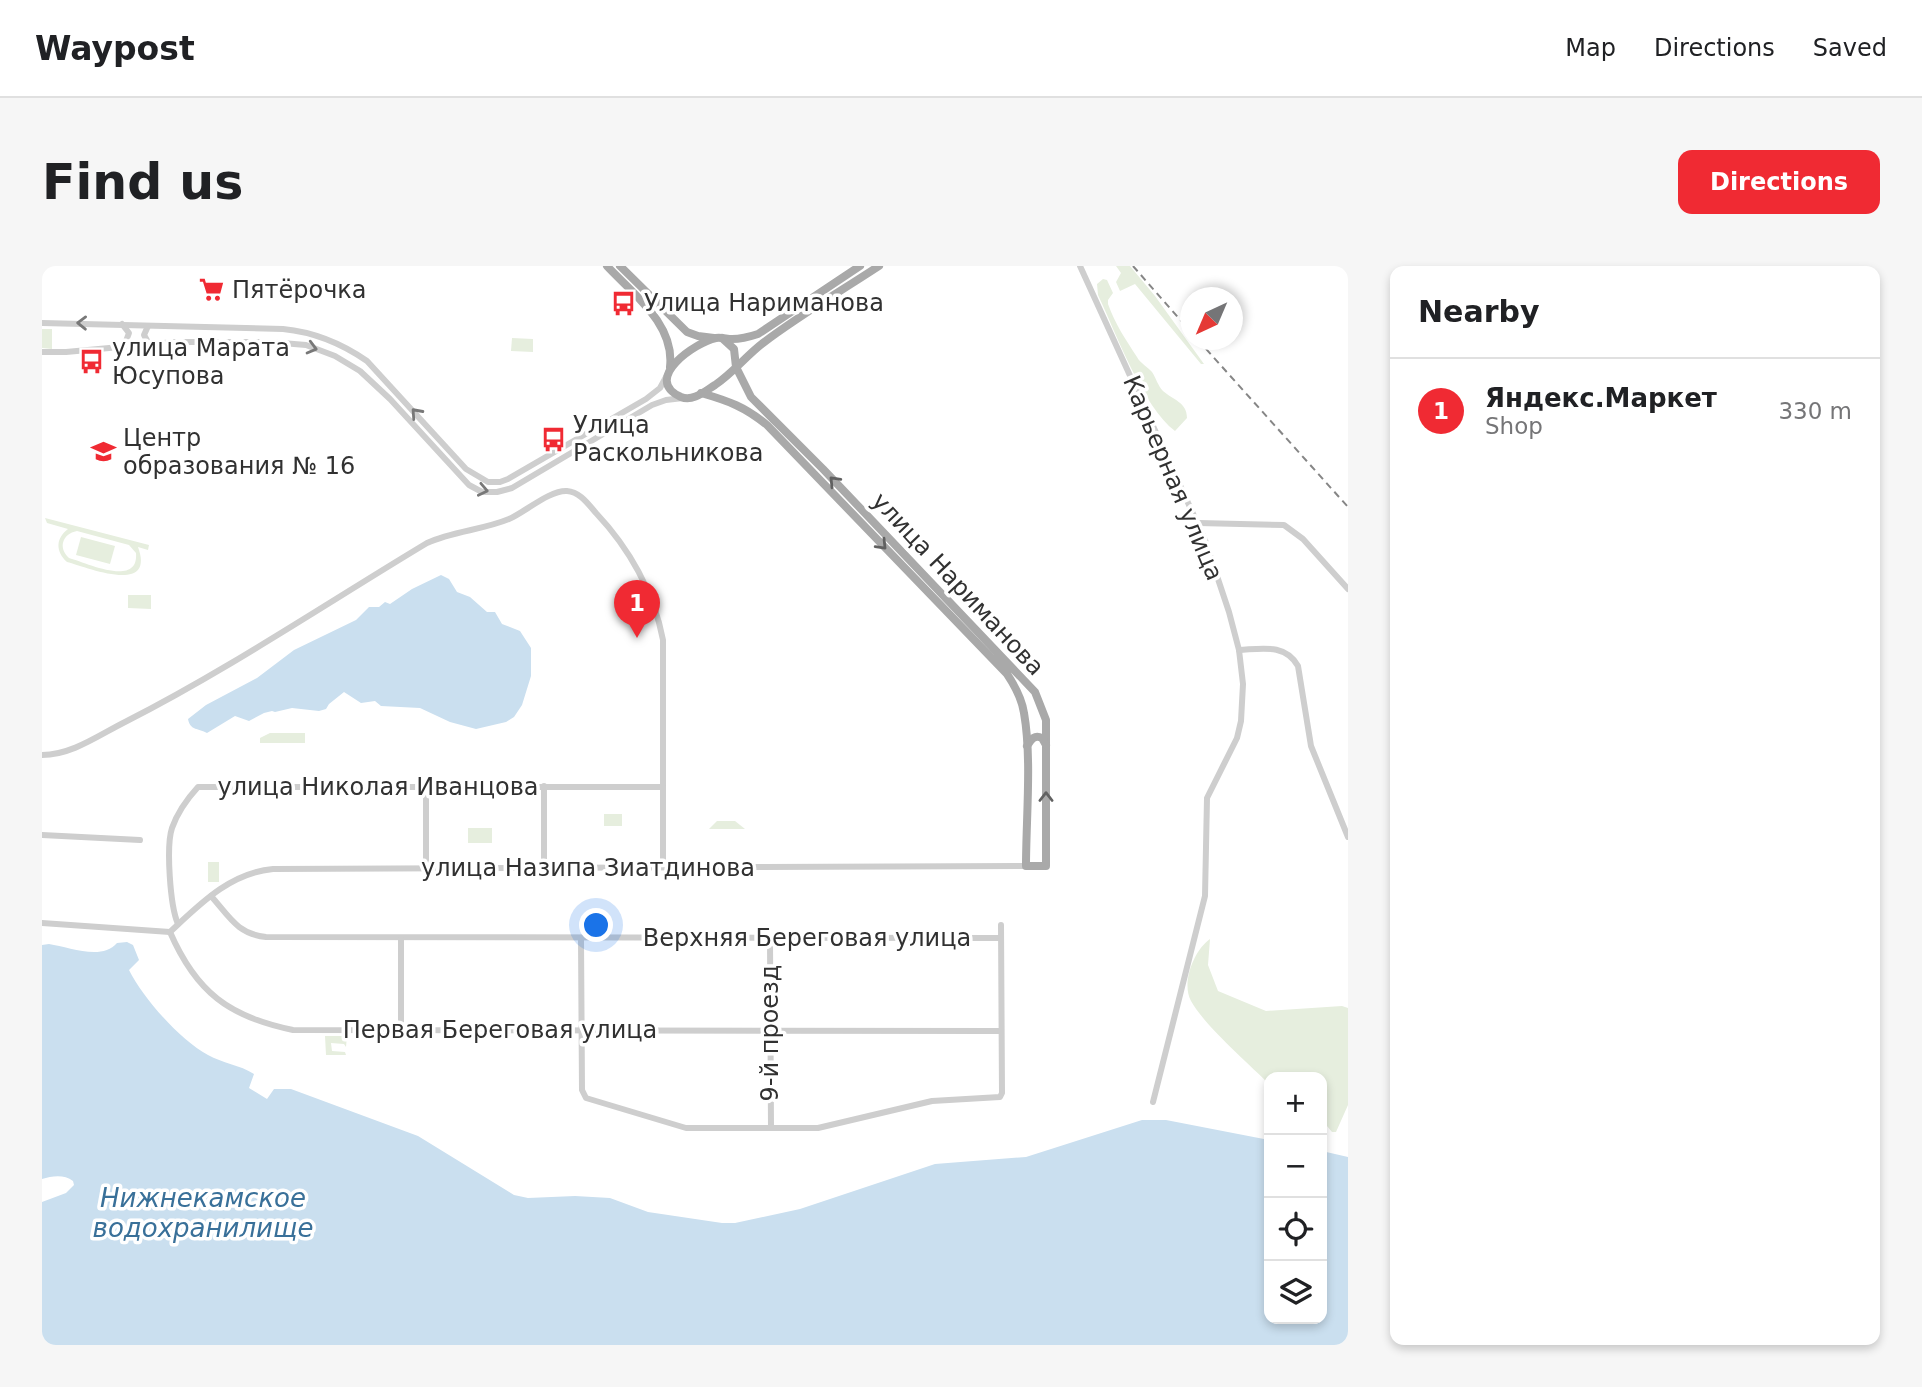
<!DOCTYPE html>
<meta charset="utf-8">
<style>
:root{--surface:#fff;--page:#f6f6f6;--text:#202124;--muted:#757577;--line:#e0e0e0;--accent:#f02a33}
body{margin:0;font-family:"DejaVu Sans",sans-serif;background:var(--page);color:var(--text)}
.controls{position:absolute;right:21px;bottom:21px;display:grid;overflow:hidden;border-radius:14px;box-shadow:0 4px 10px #0003}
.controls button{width:63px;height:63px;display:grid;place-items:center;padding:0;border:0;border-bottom:2px solid var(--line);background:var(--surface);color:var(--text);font:35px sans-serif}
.compass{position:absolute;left:1138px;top:21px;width:63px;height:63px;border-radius:50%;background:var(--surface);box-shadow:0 4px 10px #0003;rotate:224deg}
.you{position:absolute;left:555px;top:660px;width:24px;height:24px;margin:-18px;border:5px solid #fff;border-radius:50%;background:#1a73e8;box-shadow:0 0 0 10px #1a73e833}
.badge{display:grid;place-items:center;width:46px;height:46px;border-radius:50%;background:var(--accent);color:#fff;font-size:23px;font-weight:700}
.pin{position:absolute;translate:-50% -58px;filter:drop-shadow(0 2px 4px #0008)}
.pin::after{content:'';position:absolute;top:37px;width:24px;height:21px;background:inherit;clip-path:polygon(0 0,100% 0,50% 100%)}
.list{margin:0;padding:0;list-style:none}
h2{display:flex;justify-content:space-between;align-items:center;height:91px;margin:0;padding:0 28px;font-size:30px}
h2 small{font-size:23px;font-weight:400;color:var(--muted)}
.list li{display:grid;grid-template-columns:46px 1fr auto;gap:21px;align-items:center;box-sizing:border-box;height:105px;padding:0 28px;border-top:2px solid var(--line)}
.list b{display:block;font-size:26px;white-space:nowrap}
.list p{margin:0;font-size:23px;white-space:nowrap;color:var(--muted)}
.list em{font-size:23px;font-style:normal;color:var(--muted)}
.icon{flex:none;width:38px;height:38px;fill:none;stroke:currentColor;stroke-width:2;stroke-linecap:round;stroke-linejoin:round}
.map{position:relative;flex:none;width:1306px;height:1079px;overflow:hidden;border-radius:14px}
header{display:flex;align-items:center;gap:42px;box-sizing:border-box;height:98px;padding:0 35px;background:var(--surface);border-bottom:2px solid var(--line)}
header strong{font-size:33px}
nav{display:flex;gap:38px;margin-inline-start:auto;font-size:24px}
.intro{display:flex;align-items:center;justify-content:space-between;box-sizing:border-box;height:168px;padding:0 42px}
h1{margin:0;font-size:49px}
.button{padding:18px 32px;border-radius:14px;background:var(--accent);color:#fff;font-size:24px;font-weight:700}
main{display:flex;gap:42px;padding:0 42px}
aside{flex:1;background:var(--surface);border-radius:14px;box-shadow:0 4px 10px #0003}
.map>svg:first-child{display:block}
.green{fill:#e6eede;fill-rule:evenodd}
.water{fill:#cadfef}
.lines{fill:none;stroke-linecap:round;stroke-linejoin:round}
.minor{stroke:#cecece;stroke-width:6}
.major{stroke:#a9a9a9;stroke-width:8}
.rail{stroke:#868686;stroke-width:2;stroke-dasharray:7 5;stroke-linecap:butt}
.oneway{stroke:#787878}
.oneway2{stroke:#616161}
.labels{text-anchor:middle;stroke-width:7;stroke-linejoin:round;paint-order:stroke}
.poi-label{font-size:24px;fill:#313131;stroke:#fff;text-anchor:start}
.street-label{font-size:24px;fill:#313131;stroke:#fff}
.water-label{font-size:26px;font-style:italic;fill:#397099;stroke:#fff}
</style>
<header>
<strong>Waypost</strong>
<nav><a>Map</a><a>Directions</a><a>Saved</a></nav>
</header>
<div class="intro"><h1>Find us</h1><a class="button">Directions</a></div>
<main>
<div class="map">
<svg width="1306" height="1079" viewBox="0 0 1306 1079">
<rect width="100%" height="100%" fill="#fff"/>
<g class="green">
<polygon points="1074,0 1088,0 1113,30 1162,98 1159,98 1093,18 1078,25 1074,16 1079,7"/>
<path d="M1061,13l4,1 6,13 -5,7v4c7,20 18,36 29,53 3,6 11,10 15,15 4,6 6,14 11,19 10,9 24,11 24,27l-12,13c-32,-24 -59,-98 -77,-136l-1,-11z"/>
<polygon points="0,63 10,63 10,83 0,82"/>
<polygon points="470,72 491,73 491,86 469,85"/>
<path d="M3,252l104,27 -1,5 -10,-3c18,49 -52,20 -71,15 -12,-11 -11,-24 1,-33l-21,-6zM35,265l52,14 7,8c3,35 -49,10 -67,5 -11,-10 -7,-24 8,-27z"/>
<polygon points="39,271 73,280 68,298 34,289"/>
<polygon points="86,329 109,329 109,343 86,342"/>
<polygon points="228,467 263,467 263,477 218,477 218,472"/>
<rect x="562" y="548" width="18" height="12"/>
<polygon points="675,555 693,555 703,563 667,563"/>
<rect x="426" y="562" width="24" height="15"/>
<rect x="166" y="596" width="11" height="20"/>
<path d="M1168,673l-2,26 10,26 48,20 76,-5 6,2v97l-12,27h-4l-10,-12v-43h-53v7c-21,-21 -64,-58 -78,-83 -10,-18 3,-51 19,-62z"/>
<polygon points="283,770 305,770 304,781 302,778 289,777 290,785 303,786 304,789 284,789"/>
</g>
<g class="water">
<path d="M399,309l8,4 8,13 13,5 17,15h8l7,12 18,7 11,17v28l-9,29 -8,12 -8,5 -30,7 -26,-7 -30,-14 -39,-2 -6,-5 -14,2 -17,-11 -15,12 -3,5 -7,2 -27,-3 -17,4 -3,-1 -8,2 -15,8 -14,-5 -28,17c-8,-5 -17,-2 -19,-14l18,-14 51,-27 37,-28 62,-30 13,-13h10l6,-5 5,2 22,-15z"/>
<path d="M85,676l6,3 6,15 -10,10c14,28 51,70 79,85 14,8 32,10 46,19l-5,14 18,11 7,-10h17l127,47 96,59 14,3 47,-2 35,2 38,14 74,11h13l65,-14 135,-45 91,-7 116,-37h24l103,20v179h53v-168l26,6v188h-1306v-143l24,-9 8,-8 -1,-4c-9,-7 -21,-5 -31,-2v-234l7,-1c20,3 53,17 68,-1z"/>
</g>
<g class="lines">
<g class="minor">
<polyline points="1038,0 1163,274 1187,346 1197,384 1201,418 1199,455 1195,472 1165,532 1163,630 1111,836"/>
<path d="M0,57l241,6c31,3 58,14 84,32l99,108 22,13h12l8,-3 138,-80 14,-11 6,-11"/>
<polyline points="106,60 102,69 107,78"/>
<polyline points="80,80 84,75 87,67 80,58"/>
<polyline points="0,86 24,86 132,76 228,76 264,79 293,90 318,105 348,133 427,219 440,226 455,226 470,222 610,139 624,134 641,132"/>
<polyline points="1156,257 1242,259 1261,273 1306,323"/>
<path d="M1197,384c22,-1 46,-7 59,16l13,80 37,91"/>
<path d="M0,489c30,0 57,-20 83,-33 104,-53 202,-119 302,-179 26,-12 56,-13 82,-24 16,-7 41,-29 58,-28 13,1 21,13 29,22 33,35 58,79 67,127v227"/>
<polyline points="384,520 384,603"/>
<polyline points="502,520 502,602"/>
<polyline points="0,569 98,574"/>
<path d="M169,630c18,20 26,38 55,41l734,1"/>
<polyline points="0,657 128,666"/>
<path d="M136,658c-8,-18 -12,-78 -6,-96 6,-17 15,-29 26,-41h465"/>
<path d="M128,666c30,-28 60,-59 103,-63l753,-3"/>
<path d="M128,666c26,60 59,85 123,98l708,1"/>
<polyline points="359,672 359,764"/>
<polyline points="728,672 729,862"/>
<polyline points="539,673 540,824 544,832 644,862 776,862 890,835 958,831 960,827 959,659"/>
</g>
<g class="major">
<path d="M565,0c26,28 68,58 63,101"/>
<polyline points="578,0 645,66 656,70 672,72"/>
<path d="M818,0l-102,68c-9,3 -17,5 -26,5 -5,0 -11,-2 -16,-1 -20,4 -75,41 -35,59 12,5 24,-6 34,-12 18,-12 31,-29 48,-42 37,-28 78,-52 116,-77"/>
<path d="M659,127c28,8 44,14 66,32l240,249c8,12 15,25 17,39 8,45 2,106 2,153h20v-146l-11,-28 -212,-223 -72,-72 -15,-30 -2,-18 -12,-11"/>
<path d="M985,480c4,-6 7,-12 15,-8l4,7"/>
</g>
<g class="rail">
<polyline points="1091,0 1148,65"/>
<polyline points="1156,74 1306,241"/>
</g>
</g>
<defs><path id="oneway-chevron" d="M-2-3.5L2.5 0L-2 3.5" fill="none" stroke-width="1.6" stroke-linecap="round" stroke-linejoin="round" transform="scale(1.75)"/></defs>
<g class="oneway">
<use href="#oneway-chevron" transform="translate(40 57) rotate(-179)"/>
<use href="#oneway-chevron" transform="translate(270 82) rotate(15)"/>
<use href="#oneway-chevron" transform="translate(374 147) rotate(-132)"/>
<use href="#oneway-chevron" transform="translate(441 224) rotate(12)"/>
</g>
<g class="oneway2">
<use href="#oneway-chevron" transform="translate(792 215) rotate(-134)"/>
<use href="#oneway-chevron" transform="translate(840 279) rotate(46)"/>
<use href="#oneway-chevron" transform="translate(1004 531) rotate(-90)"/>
</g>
<defs>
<symbol id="supermarket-bare" viewBox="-9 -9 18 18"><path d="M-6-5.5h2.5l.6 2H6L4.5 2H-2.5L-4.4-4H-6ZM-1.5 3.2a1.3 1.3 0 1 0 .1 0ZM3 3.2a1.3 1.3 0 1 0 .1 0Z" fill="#f02a33" stroke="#fff" stroke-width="2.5" paint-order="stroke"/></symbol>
<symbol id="bus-bare" viewBox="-9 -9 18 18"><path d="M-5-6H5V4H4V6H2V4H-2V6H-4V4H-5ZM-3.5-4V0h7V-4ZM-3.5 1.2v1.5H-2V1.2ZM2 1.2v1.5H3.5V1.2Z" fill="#f02a33" stroke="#fff" stroke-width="2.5" paint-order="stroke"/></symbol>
<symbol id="school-bare" viewBox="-9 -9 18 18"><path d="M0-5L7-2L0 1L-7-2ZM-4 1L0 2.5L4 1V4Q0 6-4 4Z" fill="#f02a33" stroke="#fff" stroke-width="2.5" paint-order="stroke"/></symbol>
</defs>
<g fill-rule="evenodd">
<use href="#supermarket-bare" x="152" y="6" width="35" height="35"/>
<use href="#bus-bare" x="564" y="20" width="35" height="35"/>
<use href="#bus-bare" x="32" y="78" width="35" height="35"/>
<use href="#bus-bare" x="494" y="156" width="35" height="35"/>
<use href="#school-bare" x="44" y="168" width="35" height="35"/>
</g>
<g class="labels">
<g class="poi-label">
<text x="190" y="32">Пятёрочка</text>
<text x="602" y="45">Улица Нариманова</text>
<text x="70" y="90">улица Марата<tspan x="70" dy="28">Юсупова</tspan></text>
<text x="531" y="167">Улица<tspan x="531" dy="28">Раскольникова</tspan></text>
<text x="81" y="180">Центр<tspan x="81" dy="28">образования № 16</tspan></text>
</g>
<g class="street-label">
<text transform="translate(1131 212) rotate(67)" y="8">Карьерная улица</text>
<text transform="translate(916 318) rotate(47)" y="8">улица Нариманова</text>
<text x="336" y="529">улица Николая Иванцова</text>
<text x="546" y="610">улица Назипа Зиатдинова</text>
<text x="765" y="680">Верхняя Береговая улица</text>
<text x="458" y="772">Первая Береговая улица</text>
<text transform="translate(728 767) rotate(-90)" y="8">9-й проезд</text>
</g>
<g class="water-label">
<text x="161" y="941">Нижнекамское<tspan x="161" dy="30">водохранилище</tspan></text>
</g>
</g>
</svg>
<div class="controls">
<button>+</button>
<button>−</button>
<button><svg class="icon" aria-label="locate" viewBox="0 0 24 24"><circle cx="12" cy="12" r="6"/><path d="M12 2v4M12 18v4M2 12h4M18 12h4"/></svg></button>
<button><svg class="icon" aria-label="layers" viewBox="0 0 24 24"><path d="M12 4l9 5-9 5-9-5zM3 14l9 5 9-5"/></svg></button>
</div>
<svg class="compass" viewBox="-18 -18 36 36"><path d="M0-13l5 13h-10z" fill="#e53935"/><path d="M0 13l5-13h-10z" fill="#757577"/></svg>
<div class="you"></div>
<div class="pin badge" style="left:595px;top:372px">1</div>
</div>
<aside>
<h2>Nearby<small></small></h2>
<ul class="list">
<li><span class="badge">1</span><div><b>Яндекс.Маркет</b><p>Shop</p></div><em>330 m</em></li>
</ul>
</aside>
</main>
